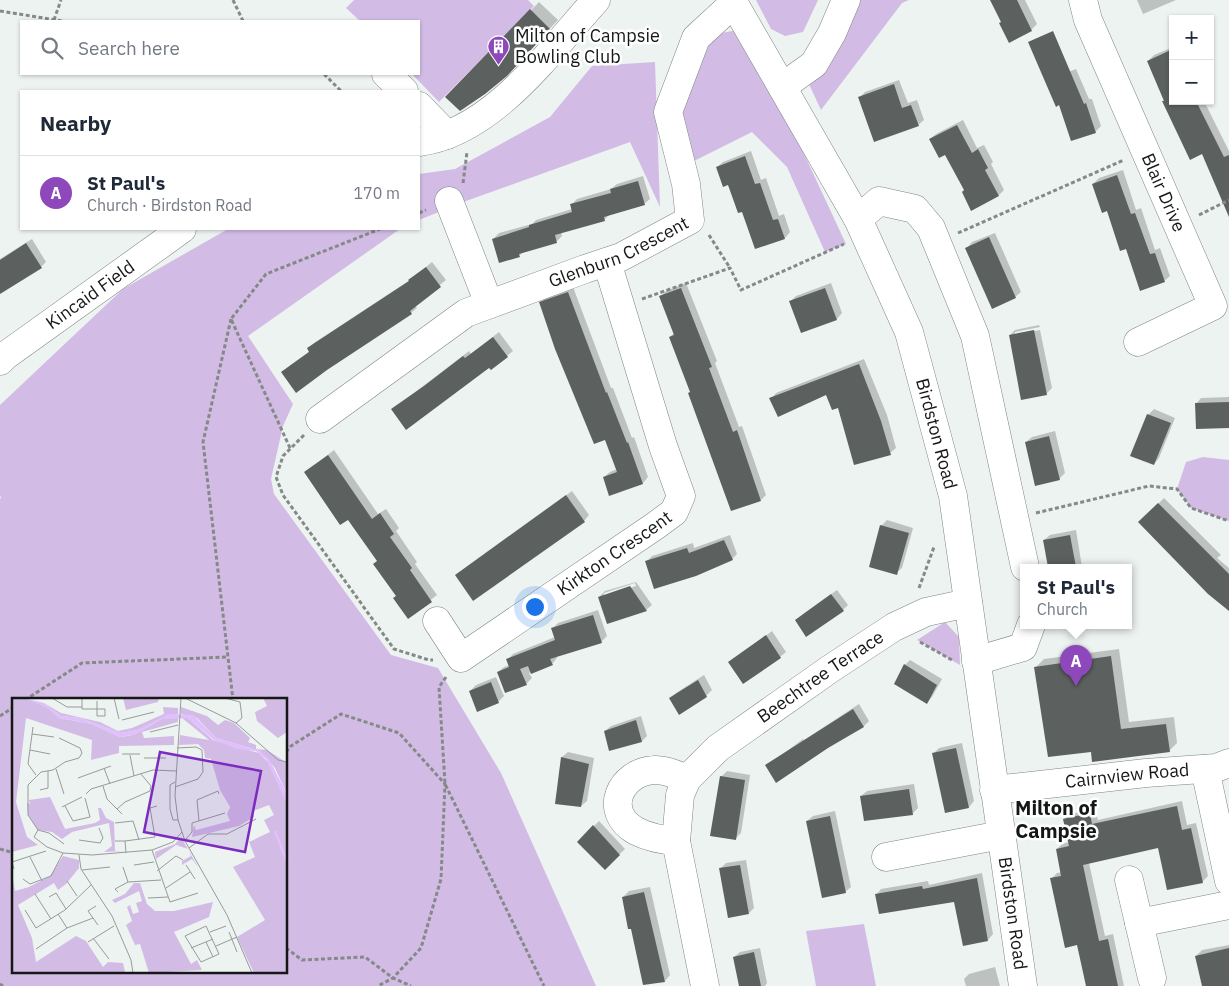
<!DOCTYPE html>
<meta charset="utf-8">
<style>
:root{--surface:#fff;--page:#f6f6f7;--text:#1f2937;--muted:#747a83;--line:#e0e1e3;--accent:#8d48bb}
body{margin:0;font-family:"IBM Plex Sans",sans-serif;background:var(--page);color:var(--text)}
.controls{position:absolute;right:15px;top:15px;display:grid;overflow:hidden;border-radius:0px;box-shadow:0 1px 4px #0004}
.controls button{width:45px;height:45px;display:grid;place-items:center;padding:0;border:0;border-bottom:1px solid var(--line);background:var(--surface);color:var(--text);font:25px sans-serif}
.you{position:absolute;left:534px;top:606px;width:18px;height:18px;margin:-12px;border:4px solid #fff;border-radius:50%;background:#1a73e8;box-shadow:0 0 0 8px #1a73e833}
.badge{display:grid;place-items:center;width:32px;height:32px;border-radius:50%;background:var(--accent);color:#fff;font-size:16px;font-weight:700}
.pin{position:absolute;translate:-50% -41px;filter:drop-shadow(0 1px 2px #0008)}
.pin::after{content:'';position:absolute;top:26px;width:18px;height:15px;background:inherit;clip-path:polygon(0 0,100% 0,50% 100%)}
.popup{position:absolute;left:1020px;top:564px;width:112px;height:65px;box-sizing:border-box;display:grid;place-content:center;border-radius:0px;background:var(--surface);filter:drop-shadow(0 1px 4px #0005);font-size:16px;white-space:nowrap;color:var(--muted)}
.popup b{font-size:19px;color:var(--text)}
.popup::after{content:'';position:absolute;left:50%;top:100%;margin-left:-10px;border:10px solid transparent;border-top-color:var(--surface)}
.list{margin:0;padding:0;list-style:none}
h2{display:flex;justify-content:space-between;align-items:center;height:65px;margin:0;padding:0 20px;font-size:21px}
h2 small{font-size:16px;font-weight:400;color:var(--muted)}
.list li{display:grid;grid-template-columns:32px 1fr auto;gap:15px;align-items:center;box-sizing:border-box;height:75px;padding:0 20px;border-top:1px solid var(--line)}
.list b{display:block;font-size:19px;white-space:nowrap}
.list p{margin:0;font-size:16px;white-space:nowrap;color:var(--muted)}
.list em{font-size:16px;font-style:normal;color:var(--muted)}
.icon{flex:none;width:28px;height:28px;fill:none;stroke:currentColor;stroke-width:2;stroke-linecap:round;stroke-linejoin:round}
.map{position:relative;flex:none;width:1229px;height:986px;overflow:hidden}
.search{position:absolute;background:var(--surface);box-shadow:0 1px 4px #0004;left:20px;top:20px;width:400px;height:55px;display:flex;align-items:center;gap:12px;box-sizing:border-box;padding:0 18px;border-radius:0px;color:var(--muted);font-size:19px}
.panel{position:absolute;background:var(--surface);box-shadow:0 1px 4px #0004;left:20px;top:90px;width:400px;height:140px;border-radius:0px}
.map>svg:first-child{display:block}
.green{fill:#d2bce5;fill-rule:evenodd}
.shadow{fill:#0003;fill-rule:evenodd}
.building{fill:#5c6160}
.lines{fill:none;stroke-linecap:round;stroke-linejoin:round}
.minor-casing{stroke:#7f8583;stroke-width:29}
.major-casing{stroke:#7f8583;stroke-width:29}
.path{stroke:#858988;stroke-width:3;stroke-dasharray:4 2.5;stroke-linecap:butt}
.minor{stroke:#fff;stroke-width:28}
.major{stroke:#fff;stroke-width:28}
.labels{text-anchor:middle;stroke-width:5;stroke-linejoin:round;paint-order:stroke}
.poi-label{font-size:18px;fill:#151717;stroke:#fff;text-anchor:start}
.street-label{font-size:18px;fill:#151717;stroke:#fff}
.quarter-label{font-size:20px;font-weight:bold;fill:#151717;stroke:#fff}
.inset-river{fill:none;stroke:#e1befd;stroke-width:2.5}
.inset-road{fill:none;stroke:#979b9a;stroke-width:1}
.view{fill:#7b2cbf;fill-opacity:0.15;stroke:#7b2cbf;stroke-width:2.5}
.inset-edge{fill:none;stroke:#151717;stroke-width:2.5}
</style>
<div class="map">
<svg width="1229" height="986" viewBox="0 0 1229 986">
<rect width="100%" height="100%" fill="#edf3f1"/>
<g class="green">
<polygon points="354,0 528,0 534,6 439,102 412,74 419,74 419,21 360,21 346,8"/>
<polygon points="756,0 818,0 803,32 785,36 771,29"/>
<polygon points="860,0 909,0 902,3 821,110 808,82 846,35"/>
<polygon points="737,30 798,141 846,244 825,252 787,167 752,132 682,167 668,112 696,38"/>
<polygon points="655,62 660,207 630,142 466,201 419,220 419,174 455,169 550,117 592,66"/>
<path d="M228,229h172l-152,107 45,68 -10,22 -12,53 3,15 117,161 47,13 63,105 95,213h-596v-487l1,-1 -1,-3v-90l123,-116zM14,700h272v272h-272z"/>
<polygon points="1203,457 1229,460 1229,521 1191,508 1177,489 1186,462"/>
<polygon points="945,622 959,637 960,665 917,640"/>
<polygon points="864,924 876,986 816,986 806,931"/>
</g>
<g class="shadow">
<polygon points="991,0 1025,0 1037,24 1031,30 1002,21"/>
<polygon points="1137,0 1176,0 1143,14"/>
<polygon points="539,2 558,20 515,66 447,97"/>
<polygon points="1173,47 1173,101 1204,101 1229,151 1229,188 1202,152 1191,158 1163,101 1165,99 1148,61 1154,55"/>
<polygon points="1076,69 1089,99 1092,99 1101,126 1095,132 1052,78"/>
<polygon points="899,80 908,103 917,100 924,120 918,125 859,98 865,92"/>
<polygon points="963,120 977,148 984,145 993,162 991,164 1004,190 999,195 972,209 965,190 946,153 930,139 936,134"/>
<polygon points="751,151 761,180 766,178 779,216 784,214 790,232 785,238 756,248 743,210 717,167 723,162"/>
<polygon points="1123,170 1136,210 1141,208 1155,250 1160,248 1170,276 1164,281 1126,248 1093,184 1099,178"/>
<polygon points="643,176 650,199 644,204 610,214 604,220 561,232 562,236 556,242 524,251 520,255 500,261 493,239 499,233 532,224 536,220 572,209 571,205 577,199 611,189 617,184"/>
<polygon points="995,233 1021,292 1015,297 967,248 972,242"/>
<polygon points="32,239 46,262 41,267 0,293 0,259"/>
<polygon points="432,262 446,280 415,305 417,308 411,313 288,367 310,351 308,349 314,343 410,280"/>
<polygon points="686,283 717,361 715,363 739,427 742,426 766,495 761,500 691,392 670,337 674,333 660,297 666,291"/>
<polygon points="831,283 842,313 837,319 802,331 791,301 796,296"/>
<polygon points="573,287 611,388 613,388 632,438 634,437 648,477 643,483 610,494 604,477 610,472 617,469 606,438 541,303 546,297"/>
<polygon points="1039,325 1040,327 1015,332 1015,335 1040,330 1052,388 1046,394 1010,335 1015,330"/>
<polygon points="499,332 513,351 491,369 489,366 393,409 469,351 471,354"/>
<polygon points="864,359 887,415 896,448 890,453 827,394 771,399 776,393"/>
<polygon points="1229,397 1229,426 1196,404 1201,398"/>
<polygon points="1154,409 1175,418 1159,458 1154,464 1148,415"/>
<polygon points="1055,431 1065,473 1059,479 1026,442 1032,437"/>
<polygon points="334,450 378,514 386,509 399,528 396,531 417,562 415,564 437,595 408,617 378,561 349,518 306,472"/>
<polygon points="572,491 589,515 584,521 457,575"/>
<polygon points="1164,498 1221,555 1217,558 1229,568 1229,610 1140,522"/>
<polygon points="887,520 913,528 902,568 896,573 881,526"/>
<polygon points="1076,530 1082,567 1049,567 1044,540 1050,535"/>
<polygon points="730,535 737,554 732,559 646,562 652,556 693,543 694,548"/>
<path d="M636,582l16,23 -6,5 -39,12 -8,-25 6,-6zM635,583l1,3 -32,10v-3z"/>
<polygon points="837,590 848,605 843,610 802,615"/>
<polygon points="598,610 607,636 601,642 556,656 557,658 552,664 529,673 532,678 526,684 498,672 504,667 510,665 508,659 513,654 555,637 552,629 558,623"/>
<polygon points="772,631 786,652 780,657 730,662"/>
<polygon points="1119,649 1129,722 1174,717 1177,743 1169,751 1092,751 1036,667 1044,659"/>
<polygon points="910,660 942,679 932,697 927,703 905,665"/>
<polygon points="704,675 712,690 706,696 679,714 671,698 676,693"/>
<polygon points="496,677 504,696 498,702 470,691 476,685"/>
<polygon points="859,704 869,721 864,726 827,747 767,766 803,739 804,740"/>
<polygon points="641,716 647,736 642,741 610,750 605,731 611,726"/>
<polygon points="962,743 974,801 969,807 946,811 934,753 939,748"/>
<polygon points="568,752 594,758 587,801 581,806 556,803 562,757"/>
<polygon points="727,771 750,775 741,833 735,839 721,777"/>
<polygon points="914,784 918,808 912,814 861,796 867,791"/>
<polygon points="1182,801 1187,825 1196,823 1208,876 1202,882 1159,847 1089,863 1105,936 1113,934 1124,986 1087,986 1078,943 1051,879 1057,873 1062,872 1057,849 1062,844 1069,842 1064,819 1070,814 1095,809 1098,820"/>
<polygon points="835,811 851,887 845,892 807,821 813,816"/>
<polygon points="599,821 625,849 605,868 594,826"/>
<polygon points="746,860 754,908 749,913 720,869 726,863"/>
<polygon points="982,873 993,934 988,940 955,901 876,895 881,889 928,881 929,885"/>
<polygon points="650,887 670,975 665,981 632,927 623,897 629,891"/>
<polygon points="1229,945 1229,986 1203,986 1196,956 1202,950"/>
<polygon points="760,948 767,983 765,986 741,986 734,957 740,952"/>
<polygon points="995,967 1000,986 966,986 964,979 969,974"/>
</g>
<g class="building">
<polygon points="990,0 1017,0 1032,31 1009,43 999,23 1001,22"/>
<polygon points="530,9 550,29 507,76 485,94 460,111 445,97"/>
<polygon points="1053,31 1084,104 1086,103 1096,133 1071,141 1059,105 1056,107 1028,42"/>
<polygon points="1173,49 1173,101 1196,101 1224,157 1229,155 1229,217 1202,154 1190,160 1162,101 1164,101 1147,61"/>
<polygon points="894,84 902,108 911,105 919,126 874,142 858,97"/>
<polygon points="957,125 972,153 978,149 988,168 985,170 999,196 971,211 962,192 964,190 945,155 939,158 929,139"/>
<polygon points="745,156 755,184 760,183 773,220 778,219 785,239 755,249 742,212 738,213 728,185 723,187 716,167"/>
<polygon points="1117,175 1131,214 1135,213 1150,254 1155,253 1165,282 1140,291 1126,249 1120,251 1107,211 1102,213 1092,184"/>
<polygon points="638,181 645,205 604,217 605,221 555,235 557,243 519,254 520,257 499,263 492,239 529,227 529,225 572,212 570,204 611,193 610,189"/>
<polygon points="989,237 1016,298 992,309 965,248"/>
<polygon points="26,243 42,268 0,294 0,260"/>
<polygon points="426,267 441,287 410,311 412,314 327,370 296,393 281,372 309,352 307,348 409,281 408,280"/>
<polygon points="681,288 712,367 709,368 733,432 737,430 761,501 731,511 688,393 690,392 669,337 674,335 659,296"/>
<polygon points="825,288 837,320 801,333 789,301"/>
<polygon points="568,292 606,393 607,392 627,443 628,442 643,484 609,496 603,477 617,472 605,440 594,444 555,349 539,302"/>
<polygon points="1034,330 1047,395 1021,400 1009,335"/>
<polygon points="493,337 508,357 491,370 489,368 406,430 391,409 424,386 463,356 465,358"/>
<polygon points="859,364 881,421 891,455 854,465 838,408 832,410 826,395 778,417 769,398"/>
<polygon points="1229,402 1229,428 1196,429 1195,403"/>
<polygon points="1147,414 1171,423 1154,465 1130,456"/>
<polygon points="1049,436 1060,480 1035,486 1025,442"/>
<polygon points="328,455 372,519 380,513 394,534 390,537 412,568 410,570 432,602 408,619 393,598 396,596 373,564 377,561 348,520 340,525 304,472"/>
<polygon points="566,495 585,522 473,601 455,575"/>
<polygon points="1158,503 1229,574 1229,611 1208,594 1138,522"/>
<polygon points="880,525 909,533 897,575 869,567"/>
<polygon points="1070,535 1076,567 1048,567 1043,540"/>
<polygon points="724,540 733,560 696,576 654,589 645,561 687,548 689,553"/>
<polygon points="630,586 647,611 607,624 598,597"/>
<polygon points="831,594 844,611 806,637 795,620"/>
<polygon points="593,615 602,643 550,659 553,665 531,674 528,666 520,669 527,685 505,693 497,672 509,667 506,659 555,640 551,628"/>
<polygon points="766,635 781,658 743,684 728,662"/>
<polygon points="1111,656 1121,729 1166,724 1170,752 1092,762 1091,752 1048,757 1034,667"/>
<polygon points="904,664 937,685 927,704 894,684"/>
<polygon points="698,680 707,697 679,715 669,698"/>
<polygon points="491,682 499,703 477,712 469,691"/>
<polygon points="853,709 864,727 828,748 776,783 765,765"/>
<polygon points="636,720 642,742 609,751 604,731"/>
<polygon points="956,748 969,808 945,813 932,753"/>
<polygon points="561,757 589,764 581,807 555,804"/>
<polygon points="720,776 745,780 736,840 710,836"/>
<polygon points="909,789 913,815 864,821 860,796"/>
<polygon points="1177,806 1182,830 1191,828 1203,883 1167,890 1158,848 1083,865 1099,941 1108,939 1118,986 1086,986 1077,945 1065,948 1050,878 1061,876 1056,849 1069,846 1063,819 1090,813 1092,824"/>
<polygon points="830,816 846,893 822,898 806,821"/>
<polygon points="593,825 620,855 605,870 577,842"/>
<polygon points="740,865 749,914 728,918 719,868"/>
<polygon points="977,878 988,941 963,946 954,902 879,914 875,894 922,886 923,889"/>
<polygon points="644,892 665,982 643,985 631,929 628,929 622,897"/>
<polygon points="1229,948 1229,986 1202,986 1195,956"/>
<polygon points="754,952 761,986 739,986 733,957"/>
</g>
<g class="lines">
<defs>
<g id="minor">
<path id="s1" d="M1083,0l5,20 125,286 -75,36"/>
<polyline points="386,74 404,91"/>
<polyline points="782,87 814,64 832,33 846,0"/>
<polyline points="419,106 447,135"/>
<path d="M419,142c73,-9 130,-90 177,-142"/>
<polyline points="449,201 489,304"/>
<polyline points="858,219 879,201 915,209 931,228 975,336 1025,567"/>
<path id="s2" d="M0,361l5,-5 177,-127"/>
<path id="s3" d="M320,419l146,-106 119,-44 36,-12 69,-37 -4,-36 -18,-72 28,-74 38,-35"/>
<path id="s4" d="M437,621l24,37 194,-132 19,-14 7,-16 -18,-50 -56,-184"/>
<polyline points="976,661 1023,647 1031,625"/>
<polyline points="1205,769 1229,881"/>
<path id="s5" d="M994,790l152,-17 70,-5 13,-5"/>
<path d="M676,841c-14,-1 -28,-4 -40,-10 -34,-19 -16,-59 18,-61 11,-1 23,5 33,9"/>
<polyline points="886,857 1001,835"/>
<polyline points="1129,880 1152,978"/>
<polyline points="1139,923 1229,905"/>
<path id="s6" d="M705,986l-29,-145 4,-46 7,-16 31,-31 112,-79 64,-42 32,-15 42,-9"/>
</g>
<g id="major">
<path id="s7" d="M732,0l126,219 51,113 44,164 70,490"/>
</g>
</defs>
<use href="#minor" class="minor-casing"/>
<use href="#major" class="major-casing"/>
<g class="path">
<polyline points="233,0 243,21"/>
<polyline points="0,11 62,21"/>
<polyline points="54,20 61,0"/>
<polyline points="324,74 341,91"/>
<polyline points="463,183 467,152"/>
<polyline points="419,213 426,210"/>
<polyline points="1199,215 1229,200"/>
<polyline points="958,233 1124,160"/>
<polyline points="709,235 730,268"/>
<polyline points="642,299 730,268 741,290 844,244"/>
<polyline points="231,319 203,442 233,700"/>
<polyline points="304,435 283,456 276,477 283,495 394,649 429,660 433,660"/>
<polyline points="290,448 231,319 266,274 380,229"/>
<polyline points="1036,513 1149,486 1177,489 1191,508 1229,521"/>
<polyline points="919,588 934,547"/>
<polyline points="920,642 952,660"/>
<polyline points="446,677 439,687 445,784 544,986"/>
<polyline points="25,700 82,663 228,657"/>
<polyline points="0,716 14,707"/>
<polyline points="286,752 291,746 341,714 399,733 445,784 441,879 421,948 393,978 378,986"/>
<polyline points="0,849 14,853"/>
<polyline points="286,948 302,960 365,957 393,978 411,986"/>
<polyline points="0,984 3,986"/>
</g>
<use href="#minor" class="minor"/>
<use href="#major" class="major"/>
</g>
<defs>
<symbol id="building-pin" viewBox="-11 -11 22 30"><path d="M0 17L-7.5 6A9.5 9.5 0 1 1 7.5 6Z" fill="#8d48bb" stroke="#fff"/><path d="M-4-6H4V6H1V3H-1V6H-4ZM-2.5-4.3h1.7v1.8h-1.7ZM.8-4.3h1.7v1.8H.8ZM-2.5-1h1.7V.8h-1.7ZM.8-1h1.7V.8H.8Z" fill="#fff"/></symbol>
</defs>
<g fill-rule="evenodd">
<use href="#building-pin" x="486" y="34" width="25" height="34"/>
</g>
<g class="labels">
<g class="poi-label">
<text x="515" y="42">Milton of Campsie<tspan x="515" dy="21">Bowling Club</tspan></text>
</g>
<g class="street-label">
<text dy="6" stroke="none"><textPath href="#s1" startOffset="209">Blair Drive</textPath></text>
<text dy="6" stroke="none"><textPath href="#s3" startOffset="345">Glenburn Crescent</textPath></text>
<text dy="6" stroke="none"><textPath href="#s2" startOffset="112">Kincaid Field</textPath></text>
<text dy="6" stroke="none"><textPath href="#s7" startOffset="482">Birdston Road</textPath></text>
<text dy="6" stroke="none"><textPath href="#s4" startOffset="230">Kirkton Crescent</textPath></text>
<text dy="6" stroke="none"><textPath href="#s6" startOffset="380">Beechtree Terrace</textPath></text>
<text dy="6" stroke="none"><textPath href="#s5" startOffset="134">Cairnview Road</textPath></text>
<text dy="6" stroke="none"><textPath href="#s7" startOffset="968">Birdston Road</textPath></text>
</g>
<g class="quarter-label">
<text x="1056" y="815">Milton of<tspan x="1056" dy="23">Campsie</tspan></text>
</g>
</g>
<g transform="translate(12 698)">
<rect width="275" height="275" fill="#edf3f1"/>
<path d="M0,0l15,1 20,8 12,11 33,6 28,13 13,-2 30,-16 15,-2v5l-36,10 2,6 30,-2v9l-55,1v7l-28,7 1,-20 -66,-22 -10,84 11,35 11,8 -26,7zM111,0h36l-1,4 -32,8zM251,0l24,1v33l-9,6 -21,-17 -2,-9 12,-6zM32,5l17,10 39,9 18,9 14,-3 32,-14 -1,-7 15,1v6l-41,16 -16,3 -41,-15 -19,-2zM169,9l26,9 11,9 7,-5 9,3 16,15 -2,4 8,3v4l11,1 20,13v31l-12,-26 -15,-17 -44,-13 -19,-20 -16,-4zM170,20h6l25,22 46,13 9,9 15,29 4,13v169h-33l-17,-36 28,-17 -32,-53 22,-10 -6,-15 21,-10 -6,-12 10,-5 -5,-10 -16,6 1,6 -15,9 -47,11 2,-12 2,5 34,-9 -3,-7 3,-7 -10,-17 -9,-31 -6,-1 -1,-8 -6,-6 -19,1 1,-10 29,5zM38,99l15,32 30,-6 5,-3 -2,-12h3l5,10 8,4 1,29h10l-21,1 8,-6 -3,-23 -37,9 -10,7 -10,-7 -14,-2 -10,-15 -1,-12 3,1 -1,-4zM169,139l17,30 -6,-8 -10,6v-4l9,-5 -3,-7 -12,-4 -20,14 -1,-7 20,-8zM51,158l16,4v8l-13,16 -8,6 -4,-7 -36,22 14,33 4,24 40,-26 10,5 17,26 5,-5 15,1 2,9 5,1h-118v-99l3,17 14,-4 21,-11zM122,185h6l7,21 8,7h19l39,-9 -4,15 -35,15 17,32 6,-4 5,10 -53,3 -9,-29 -5,1 -9,-20 6,-4 -5,-14 3,-2 3,9 6,-2 -3,-9 6,-2 -3,-10 -24,12 -3,-3 13,-6z" fill="#d2bce5"/>
<path d="M12,0l20,5 17,13 19,2 41,15 16,-3 31,-16 25,1 23,23 44,13 9,8 18,35v10l-21,-45 -10,-8 -19,-2 -23,-9 -26,-22 -25,1 -30,16 -13,2 -28,-13 -33,-6 -12,-11z" fill="#e1befd"/>
<path class="inset-river" d="M263,133l12,31"/>
<path class="inset-road" d="M40,0l15,9h15M70,0v11h23v7h-8v-15M102,0l5,21M169,0l-6,98 3,24 7,21 42,74 25,58M173,0l51,25 42,37 9,2M213,0l15,4 2,16 -6,5M110,22l32,-8M21,29l-5,37 8,11M138,34l28,-7M20,36l22,3M18,52l20,4M110,56h18M118,57l4,21M132,60h22M92,70l6,16M44,71l8,25M66,80l33,-12M163,84l-5,3v24l3,11h5M91,88l4,13 15,15M163,89l23,-8 5,-7 -1,-22 -6,-3 -19,1M28,92l8,-2v-17M74,96l5,-5 62,-19 23,1M53,108l8,15 17,-4 -5,-19M50,109l20,-10M105,111l8,-7 25,-11 1,-5 -10,-12M187,123l-2,-21 21,-9 1,3M103,125l18,-2 6,19M26,132l-4,7 13,10 16,6 29,2 60,-5 21,-8 9,-10M26,132l-10,-15v-30l13,-13 12,-2 12,-8 14,-4 3,-5 -2,-5 -21,-10M26,132l11,3 15,11M67,142l21,3 3,-5 -4,-10M173,142l7,-8v-9l33,-10M103,143h10l1,12M113,143l30,-4 -5,-29 7,-2M177,150l19,-14h19l29,-15M140,152l18,52 28,-9M67,157l2,14 31,47 19,44 2,13M18,159l12,24M122,167l20,-3M174,167l9,14M111,169l5,15M2,171l-2,-7 34,-11M70,172l28,-3M145,173l19,-15 7,4M11,181l7,5 21,-8 12,-23M55,183l10,15M154,190l24,-16M106,194l-3,-3 13,-7 33,-2M23,196l16,25M37,199l7,-4 10,16M136,200l20,-1M84,208l-8,5 10,14M13,212l11,18 29,-18 26,-25M46,216l9,14M194,228l13,28 -18,8 -16,-26zM198,234l16,-6M217,234l8,20M81,240l16,21M76,244l26,-16M194,244l7,15M204,248l21,-9M179,250l22,-9M24,251l31,-21 26,-10"/>
<path class="view" d="M148,54l101,19 -16,81 -101,-20z"/>
<rect width="275" height="275" class="inset-edge"/>
</g>
</svg>
<div class="controls">
<button>+</button>
<button>−</button>
</div>
<div class="you"></div>
<div class="pin badge" style="left:1076px;top:686px">A</div>
<div class="popup"><b>St Paul's</b>Church</div>
<div class="search"><svg class="icon" aria-label="search" viewBox="0 0 24 24"><circle cx="10" cy="10" r="6"/><path d="M15 15l6 6"/></svg>Search here</div>
<section class="panel">
<h2>Nearby<small></small></h2>
<ul class="list">
<li><span class="badge">A</span><div><b>St Paul's</b><p>Church · Birdston Road</p></div><em>170 m</em></li>
</ul>
</section>
</div>
